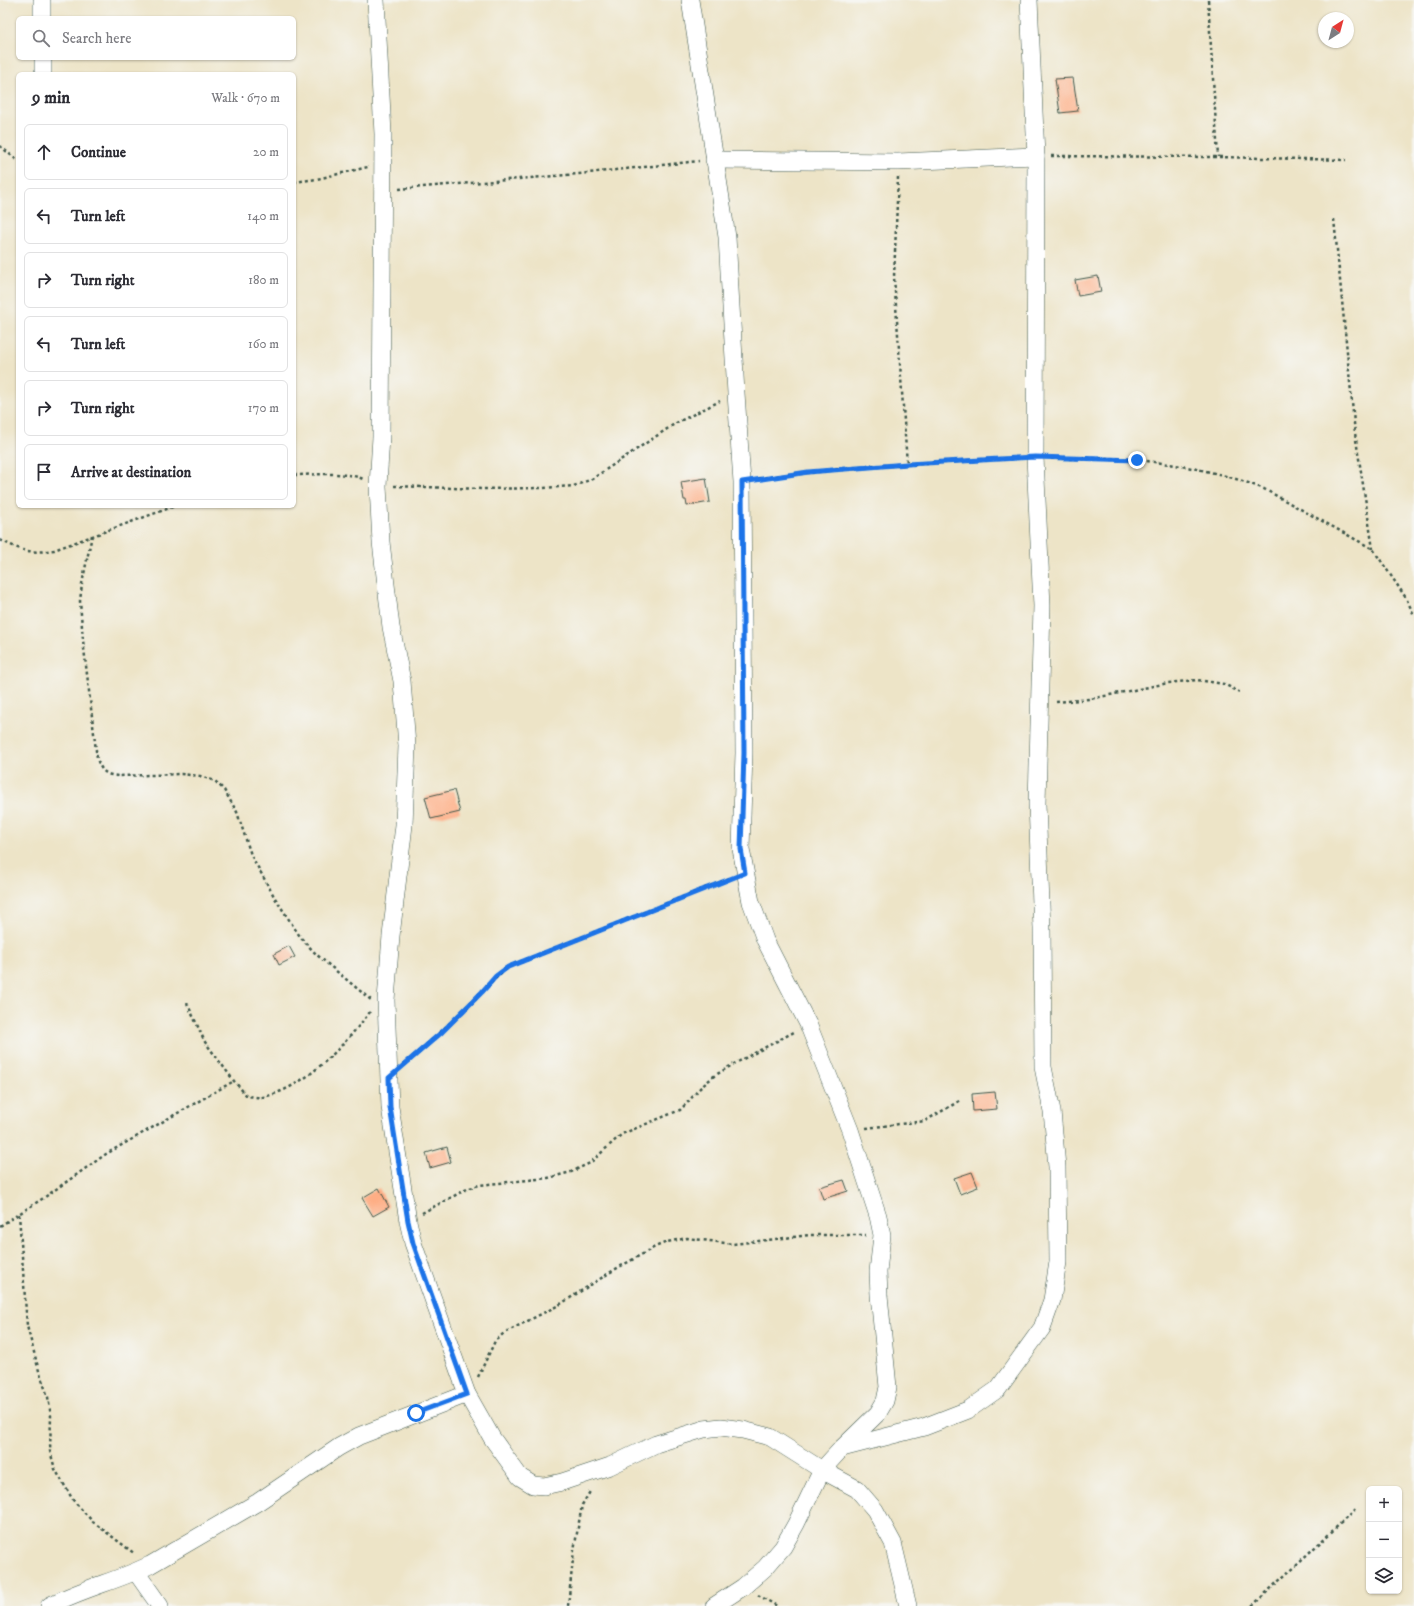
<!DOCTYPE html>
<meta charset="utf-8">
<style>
:root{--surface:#fff;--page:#f2f2f3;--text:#2b2b33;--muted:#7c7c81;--line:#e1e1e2}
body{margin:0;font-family:"IM FELL DW Pica",serif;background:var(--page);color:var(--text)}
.controls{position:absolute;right:12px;bottom:12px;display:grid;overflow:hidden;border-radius:6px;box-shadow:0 1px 3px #0004}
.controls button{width:36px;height:36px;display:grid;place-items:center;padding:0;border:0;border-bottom:1px solid var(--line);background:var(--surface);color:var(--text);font:20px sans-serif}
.compass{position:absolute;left:1318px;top:12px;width:36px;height:36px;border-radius:50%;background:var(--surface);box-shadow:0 1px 3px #0004;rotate:36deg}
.stop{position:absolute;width:12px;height:12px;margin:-9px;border:3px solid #1a73e8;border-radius:50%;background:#fff}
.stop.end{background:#1a73e8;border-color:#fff;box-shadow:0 1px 4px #0008}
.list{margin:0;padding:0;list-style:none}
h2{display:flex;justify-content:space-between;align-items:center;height:52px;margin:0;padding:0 16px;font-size:17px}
h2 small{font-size:13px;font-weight:400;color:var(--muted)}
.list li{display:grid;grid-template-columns:26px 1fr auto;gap:12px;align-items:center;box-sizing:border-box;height:56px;margin:0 8px 8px;padding:0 8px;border:1px solid var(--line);border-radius:6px}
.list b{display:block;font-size:15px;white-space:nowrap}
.list em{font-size:13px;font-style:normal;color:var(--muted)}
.icon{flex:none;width:22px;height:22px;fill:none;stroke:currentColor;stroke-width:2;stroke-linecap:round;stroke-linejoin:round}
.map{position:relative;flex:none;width:1414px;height:1606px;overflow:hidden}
.search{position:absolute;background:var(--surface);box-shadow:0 1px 3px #0004;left:16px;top:16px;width:280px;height:44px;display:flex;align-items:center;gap:10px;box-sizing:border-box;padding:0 14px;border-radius:6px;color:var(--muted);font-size:15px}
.panel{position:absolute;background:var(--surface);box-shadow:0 1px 3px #0004;left:16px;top:72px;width:280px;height:436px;border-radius:6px}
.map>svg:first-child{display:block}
.building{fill:#feae85}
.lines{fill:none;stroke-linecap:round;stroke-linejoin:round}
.street-casing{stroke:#3e564a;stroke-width:18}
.path{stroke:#3e564a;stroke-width:2.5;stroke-dasharray:3 3;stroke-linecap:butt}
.street{stroke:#fff;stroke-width:17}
.route{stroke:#1a73e8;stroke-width:5}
</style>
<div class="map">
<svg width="1414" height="1606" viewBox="0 0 1414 1606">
<rect width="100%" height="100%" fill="#f6f6f2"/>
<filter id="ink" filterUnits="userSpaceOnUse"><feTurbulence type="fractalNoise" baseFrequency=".025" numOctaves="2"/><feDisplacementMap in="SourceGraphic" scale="8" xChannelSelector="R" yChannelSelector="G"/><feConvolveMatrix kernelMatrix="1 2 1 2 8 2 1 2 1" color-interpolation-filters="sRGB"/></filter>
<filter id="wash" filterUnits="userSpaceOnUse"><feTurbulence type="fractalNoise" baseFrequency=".012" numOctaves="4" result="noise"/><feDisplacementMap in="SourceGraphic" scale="16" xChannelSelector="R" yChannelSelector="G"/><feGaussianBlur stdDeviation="0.9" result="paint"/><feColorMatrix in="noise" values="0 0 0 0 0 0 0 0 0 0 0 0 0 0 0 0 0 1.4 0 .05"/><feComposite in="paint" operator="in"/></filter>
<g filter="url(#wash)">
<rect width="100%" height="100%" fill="#ede4c7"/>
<g id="blocks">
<g class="building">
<polygon points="1073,78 1078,111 1060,113 1055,79"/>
<polygon points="1098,276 1101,292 1078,296 1075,280"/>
<polygon points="706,478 710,502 687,506 686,500 684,500 681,482"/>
<polygon points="454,790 460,812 431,819 425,797"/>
<polygon points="289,946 295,957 279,965 274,954"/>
<polygon points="995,1092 997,1109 973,1111 972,1094"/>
<polygon points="447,1147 451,1162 430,1168 426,1153"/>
<polygon points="972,1172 978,1187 960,1194 954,1178"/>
<polygon points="844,1180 848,1191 823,1199 819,1187"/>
<polygon points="379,1188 389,1207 373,1216 362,1198"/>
</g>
</g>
</g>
<g filter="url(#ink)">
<use href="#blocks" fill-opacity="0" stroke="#3e564a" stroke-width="1"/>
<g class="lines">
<defs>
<g id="street">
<polyline points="42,0 42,18"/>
<polyline points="376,0 383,134 381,437 378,486 381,542 391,627 402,681 407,746 404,825 391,936 386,1000 390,1107 408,1221 413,1243 467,1394 492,1438 520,1477 533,1485 544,1486 562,1482 610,1466 656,1444 704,1429 721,1427 743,1430 770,1437 822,1470 857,1489 875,1510 893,1543 908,1606"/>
<polyline points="690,0 727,237 736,393 742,482 744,753 741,849 751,902 765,940 808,1024 850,1130 878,1216 882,1235 878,1272 879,1295 888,1387 885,1401 878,1413 842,1448 822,1470 796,1524 783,1547 765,1568 743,1587 714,1606"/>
<polyline points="43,58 43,74"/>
<polyline points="714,160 898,162 1036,156"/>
<polyline points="842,1448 924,1427 968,1410 998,1389 1042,1328 1052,1300 1058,1262 1057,1167 1052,1111 1043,1067 1042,929 1037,804 1042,606 1035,457 1036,156 1029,0"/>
<polyline points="136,1572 160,1606"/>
<path d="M49,1606c32,-17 68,-25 101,-41l108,-63 81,-55 20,-11 108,-42"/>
</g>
</defs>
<use href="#street" class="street-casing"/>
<g class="path">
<polyline points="1208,0 1218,157"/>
<polyline points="0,146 18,161"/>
<polyline points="1051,156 1218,157 1346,160"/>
<polyline points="898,177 894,277 907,464"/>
<polyline points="294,182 317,179 368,167"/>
<polyline points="399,189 579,174 699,161"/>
<polyline points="1334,219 1355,433 1373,549"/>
<path d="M1051,458c28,1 57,0 85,2 43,4 89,13 128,29l109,60 33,49 8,17"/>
<path d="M294,475c20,0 51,-4 69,4"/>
<path d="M758,479c87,-13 174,-16 262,-21"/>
<polyline points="394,486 482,489 542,488 574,486 592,479 676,423 720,401"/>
<path d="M92,535l-10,49 -2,17 3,39 14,119c5,13 8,16 22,17l62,-2 19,2 15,5 9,9 13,22 14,43 24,43 26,40 16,17 54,45"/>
<path d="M0,540c23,11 29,14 54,10l121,-44"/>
<polyline points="1056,702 1090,699 1168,683 1197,680 1224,684 1239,692"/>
<path d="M187,1003l18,39 29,39 13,15c5,0 11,2 16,1 43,-9 81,-52 107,-85"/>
<path d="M404,1065c22,-19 43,-38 64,-59 13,-13 25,-27 40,-39l223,-89"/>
<polyline points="866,1128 925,1121 961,1100"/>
<polyline points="422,1213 467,1189 479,1185 548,1178 571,1172 590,1163 622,1134 680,1110 688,1102 700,1088 714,1076 732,1065 794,1032"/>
<polyline points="19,1214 27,1326 39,1371 48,1397 51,1416 50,1451 55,1469 73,1500 93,1522 135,1554"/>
<polyline points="0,1226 42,1199 106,1154 234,1081"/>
<polyline points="478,1377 495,1341 504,1333 559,1305 614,1270 655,1247 667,1242 687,1238 733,1244 810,1235 866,1235"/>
<polyline points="758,1595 777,1606"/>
<polyline points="568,1606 574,1550 582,1505 591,1490"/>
<polyline points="1252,1606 1357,1508"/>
</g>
<use href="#street" class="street"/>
</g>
</g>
<g class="lines" filter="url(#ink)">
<polyline class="route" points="416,1413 467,1394 413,1243 408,1221 390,1107 389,1078 442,1032 482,992 496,976 508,967 745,873 741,849 744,753 742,482 808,472 907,464 1035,457 1137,460"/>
</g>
</svg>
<div class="controls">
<button>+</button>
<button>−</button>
<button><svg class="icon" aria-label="layers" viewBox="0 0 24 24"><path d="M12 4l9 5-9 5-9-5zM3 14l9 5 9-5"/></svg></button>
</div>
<svg class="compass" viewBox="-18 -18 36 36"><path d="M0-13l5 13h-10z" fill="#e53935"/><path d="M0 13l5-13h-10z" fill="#7c7c81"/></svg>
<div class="stop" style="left:416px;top:1413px"></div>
<div class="stop end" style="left:1137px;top:460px"></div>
<div class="search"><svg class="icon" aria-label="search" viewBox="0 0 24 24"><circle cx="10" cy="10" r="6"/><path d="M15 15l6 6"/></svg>Search here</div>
<section class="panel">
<h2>9 min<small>Walk · 670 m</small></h2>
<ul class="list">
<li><svg class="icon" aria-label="ahead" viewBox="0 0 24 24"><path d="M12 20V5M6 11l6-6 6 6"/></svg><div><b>Continue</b></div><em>20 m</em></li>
<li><svg class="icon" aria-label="left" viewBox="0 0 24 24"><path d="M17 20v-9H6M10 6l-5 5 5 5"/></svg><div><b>Turn left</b></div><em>140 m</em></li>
<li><svg class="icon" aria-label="right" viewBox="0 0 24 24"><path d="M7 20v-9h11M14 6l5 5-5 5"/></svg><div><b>Turn right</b></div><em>180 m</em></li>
<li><svg class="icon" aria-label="left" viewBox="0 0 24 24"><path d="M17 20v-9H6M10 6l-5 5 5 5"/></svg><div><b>Turn left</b></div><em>160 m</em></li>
<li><svg class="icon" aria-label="right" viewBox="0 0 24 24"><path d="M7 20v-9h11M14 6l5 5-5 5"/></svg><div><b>Turn right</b></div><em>170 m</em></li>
<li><svg class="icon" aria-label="arrive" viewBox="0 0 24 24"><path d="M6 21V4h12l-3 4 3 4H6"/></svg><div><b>Arrive at destination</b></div></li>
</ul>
</section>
</div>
